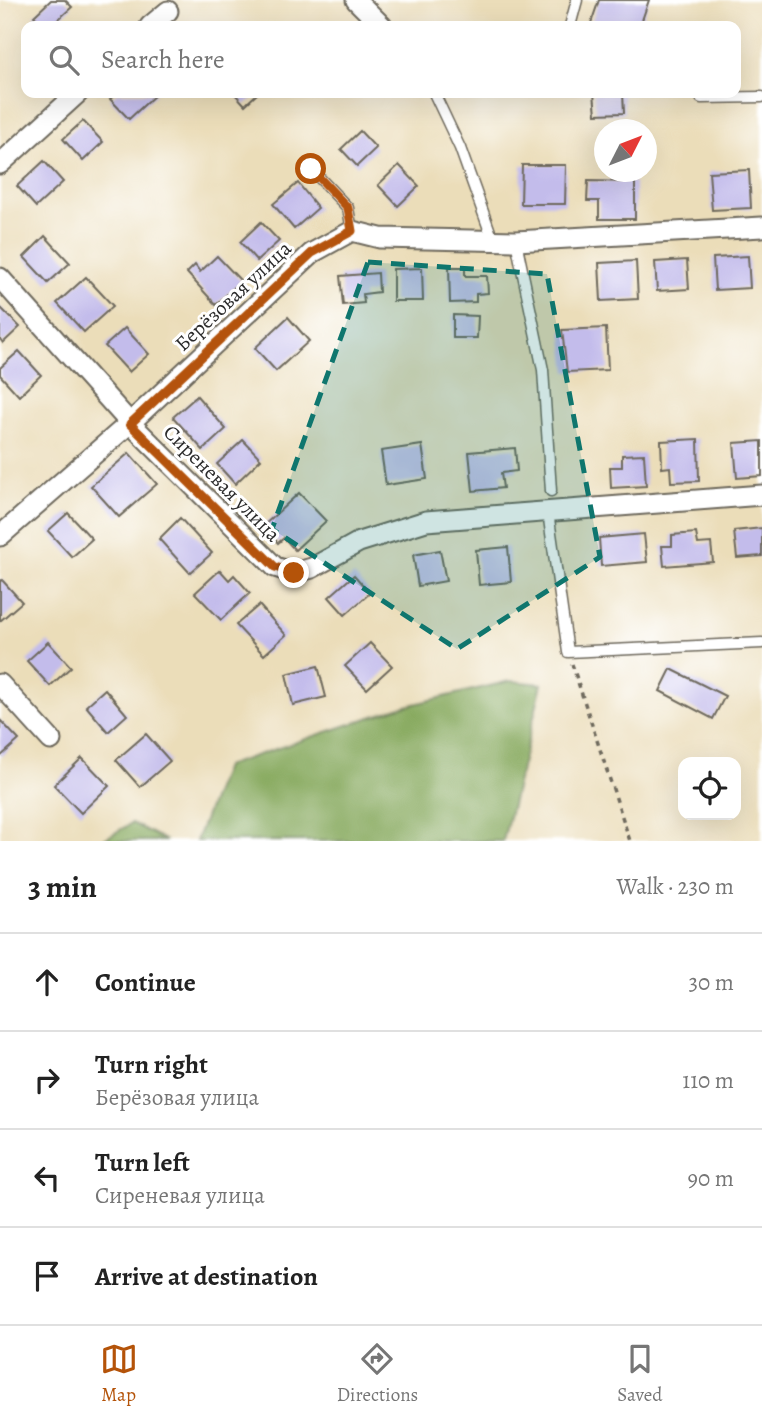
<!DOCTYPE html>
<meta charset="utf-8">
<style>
:root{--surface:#fff;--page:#f2f2f2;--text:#222;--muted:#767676;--line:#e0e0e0;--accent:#b45309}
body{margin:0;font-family:Alegreya,serif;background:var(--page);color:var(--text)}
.controls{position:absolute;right:21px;bottom:21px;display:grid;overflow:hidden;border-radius:14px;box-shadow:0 7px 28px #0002}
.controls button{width:63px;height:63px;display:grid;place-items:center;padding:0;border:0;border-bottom:2px solid var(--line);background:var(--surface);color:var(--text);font:35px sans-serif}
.compass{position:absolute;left:594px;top:119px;width:63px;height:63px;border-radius:50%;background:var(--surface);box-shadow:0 7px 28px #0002;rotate:48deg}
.stop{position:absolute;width:21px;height:21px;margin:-16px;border:5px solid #b45309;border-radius:50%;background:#fff}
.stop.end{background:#b45309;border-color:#fff;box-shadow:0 2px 7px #0008}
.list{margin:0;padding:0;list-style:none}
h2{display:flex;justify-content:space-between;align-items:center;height:91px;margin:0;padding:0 28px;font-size:30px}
h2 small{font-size:23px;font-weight:400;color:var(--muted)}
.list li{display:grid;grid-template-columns:46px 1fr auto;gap:21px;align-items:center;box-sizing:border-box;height:98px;padding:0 28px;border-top:2px solid var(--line)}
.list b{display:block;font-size:26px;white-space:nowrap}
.list p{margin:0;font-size:23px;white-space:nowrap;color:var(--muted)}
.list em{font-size:23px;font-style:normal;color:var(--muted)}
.icon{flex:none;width:38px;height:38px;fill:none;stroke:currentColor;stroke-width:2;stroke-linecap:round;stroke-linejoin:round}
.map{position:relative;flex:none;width:762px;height:841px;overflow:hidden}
.search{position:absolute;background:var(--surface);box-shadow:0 7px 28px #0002;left:21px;right:21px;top:21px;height:77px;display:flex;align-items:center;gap:18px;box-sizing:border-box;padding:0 24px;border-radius:14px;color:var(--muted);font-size:26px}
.sheet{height:483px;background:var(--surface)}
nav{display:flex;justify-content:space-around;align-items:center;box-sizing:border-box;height:98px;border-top:2px solid var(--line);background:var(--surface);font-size:19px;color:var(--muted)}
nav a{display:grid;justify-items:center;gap:4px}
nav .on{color:var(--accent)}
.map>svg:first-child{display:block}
.forest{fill:#85a85c;stroke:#586a44;stroke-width:2}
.building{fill:#c3bceb}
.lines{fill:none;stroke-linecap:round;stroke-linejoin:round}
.lane-casing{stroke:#6e695d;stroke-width:13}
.street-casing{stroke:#6e695d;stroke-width:23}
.path{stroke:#6e695d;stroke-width:3.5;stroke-dasharray:5 5;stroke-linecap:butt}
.lane{stroke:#fff;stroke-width:10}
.street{stroke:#fff;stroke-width:19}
.route{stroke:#b45309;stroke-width:9}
.marked{fill:#0f766e;fill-opacity:0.2;stroke:#0f766e;stroke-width:5;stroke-dasharray:14 9;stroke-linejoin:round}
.labels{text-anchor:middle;stroke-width:6;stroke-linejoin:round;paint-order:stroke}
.street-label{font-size:21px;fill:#2b2b2b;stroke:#fff}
</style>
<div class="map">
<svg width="762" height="841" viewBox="0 0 762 841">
<rect width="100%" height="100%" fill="#fff"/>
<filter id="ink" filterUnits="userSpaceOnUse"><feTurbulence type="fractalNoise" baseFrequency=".0143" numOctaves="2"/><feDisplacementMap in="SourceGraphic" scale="14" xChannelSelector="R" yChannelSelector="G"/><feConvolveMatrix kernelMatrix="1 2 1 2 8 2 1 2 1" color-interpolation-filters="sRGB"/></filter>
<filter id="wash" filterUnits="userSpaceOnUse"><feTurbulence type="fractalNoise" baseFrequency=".00686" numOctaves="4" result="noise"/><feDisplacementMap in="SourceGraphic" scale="28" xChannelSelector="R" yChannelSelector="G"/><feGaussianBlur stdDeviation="1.57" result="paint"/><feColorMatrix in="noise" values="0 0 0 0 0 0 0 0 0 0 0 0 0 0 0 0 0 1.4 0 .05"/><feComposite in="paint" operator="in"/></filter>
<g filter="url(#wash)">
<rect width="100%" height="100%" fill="#ebddb9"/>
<g class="forest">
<polygon points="510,681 542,684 503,841 196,841 225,766 398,708"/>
<polygon points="132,823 166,841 101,841"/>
</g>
<g id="blocks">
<g class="building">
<polygon points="51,0 65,0 72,7 51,26 44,26 34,16"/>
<polygon points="599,0 649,0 640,26 590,26"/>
<polygon points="117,93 155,93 156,94 129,119 110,99"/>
<polygon points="234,93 258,93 245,105"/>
<polygon points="594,93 623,93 624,113 596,114"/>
<polygon points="83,121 103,142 83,161 63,139"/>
<polygon points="360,131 376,148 357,166 341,149"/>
<polygon points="44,161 63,182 36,207 17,186"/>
<polygon points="399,165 419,186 398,206 378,185"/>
<polygon points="522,165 566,165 565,204 521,204"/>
<polygon points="749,170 751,208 712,210 709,172"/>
<polygon points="588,181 635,182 635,219 599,219 599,201 587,201"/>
<polygon points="298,183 318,208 294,229 273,204"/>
<polygon points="261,222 279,241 257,261 240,242"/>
<polygon points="45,236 70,263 48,283 24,257"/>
<polygon points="217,256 241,281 216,305 187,273 195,265 200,272"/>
<polygon points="748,256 750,288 715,290 713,258"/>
<polygon points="687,260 689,289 657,291 655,262"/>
<polygon points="636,261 638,299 601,301 599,263"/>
<polygon points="449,267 465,267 465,276 487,276 488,293 476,294 476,302 450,303"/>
<polygon points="422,268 423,301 393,301 393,269"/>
<polygon points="378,273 379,292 363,294 364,303 343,305 340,276"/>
<polygon points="86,277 113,306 84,332 57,303"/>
<polygon points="0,307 20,327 3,343 0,339"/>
<polygon points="453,315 478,316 477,338 453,338"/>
<polygon points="288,317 309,341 276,371 255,348"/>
<polygon points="125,328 149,354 129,372 105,346"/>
<polygon points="606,328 608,370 567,372 562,330"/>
<polygon points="19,351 41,375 19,396 0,375 0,368"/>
<polygon points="197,396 226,429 203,450 173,417"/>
<polygon points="698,439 699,481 671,482 670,467 662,468 661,441"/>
<polygon points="243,440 261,459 235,484 217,464"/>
<polygon points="762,441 762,476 737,478 734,443"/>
<polygon points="422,445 427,479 386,485 381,451"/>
<polygon points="515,448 517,471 501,473 503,488 473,491 469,452"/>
<polygon points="129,453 157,484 119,517 91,486"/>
<polygon points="644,454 646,486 611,488 610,467 622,467 622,455"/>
<polygon points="299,493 326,521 295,550 284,538 278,543 263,526"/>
<polygon points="68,513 92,539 72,557 48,531"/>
<polygon points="180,518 212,553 190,573 159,539"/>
<polygon points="762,528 762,556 737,558 734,531"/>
<polygon points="696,533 698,544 711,543 713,562 664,566 662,546 672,546 672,535"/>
<polygon points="644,534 647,562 601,566 599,538"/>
<polygon points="508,547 511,582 479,585 476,550"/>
<polygon points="440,550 446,581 418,586 413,555"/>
<polygon points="220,570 229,580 234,575 250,593 221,620 195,593"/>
<polygon points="354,575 370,593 345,615 329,597"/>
<polygon points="2,580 22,602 0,621 0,581"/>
<polygon points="259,605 286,635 264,655 236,625"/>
<polygon points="48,642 71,667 50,686 27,661"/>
<polygon points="370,643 392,666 367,689 345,666"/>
<polygon points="318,666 326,697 293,705 286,674"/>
<polygon points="671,669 725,696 713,719 660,691"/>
<polygon points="105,689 127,715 108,732 86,706"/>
<polygon points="0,720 19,740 0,757"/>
<polygon points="146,734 170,761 140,787 116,760"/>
<polygon points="82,758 109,786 81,813 54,785"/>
</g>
</g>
</g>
<g filter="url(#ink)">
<use href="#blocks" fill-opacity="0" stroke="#6e695d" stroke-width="2"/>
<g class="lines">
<defs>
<g id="lane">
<polyline points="570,26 577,0"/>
<polyline points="434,93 460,148 493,240"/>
<polyline points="701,98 762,97"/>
<polyline points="311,169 348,208 352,231"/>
<polyline points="516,241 543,370 551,491"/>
<polyline points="548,512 568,652 762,643"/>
</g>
<g id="street">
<polyline points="356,0 382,26"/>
<polyline points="150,26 168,11"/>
<polyline points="0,164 78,93"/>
<polyline points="0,278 130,423 275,567 294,573 312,568 359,542 426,521 762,495"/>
<polyline points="0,536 130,423 312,253 352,231 380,238 516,241 762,227"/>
<polyline points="0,684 51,740"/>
</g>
</defs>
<use href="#lane" class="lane-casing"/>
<use href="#street" class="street-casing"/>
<polyline class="path" points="572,664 630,841"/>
<use href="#lane" class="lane"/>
<use href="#street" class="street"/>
</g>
</g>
<g class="lines" filter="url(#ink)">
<polyline class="route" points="294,573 275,567 130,424 312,253 352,231 348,208 311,169"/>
</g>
<path class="marked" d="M368,262l179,12 53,283 -143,92 -185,-120z"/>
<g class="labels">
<g class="street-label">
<text transform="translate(233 296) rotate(-43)" y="7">Берёзовая улица</text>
<text transform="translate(222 483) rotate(45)" y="7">Сиреневая улица</text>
</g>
</g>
</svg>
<div class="controls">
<button><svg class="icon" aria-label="locate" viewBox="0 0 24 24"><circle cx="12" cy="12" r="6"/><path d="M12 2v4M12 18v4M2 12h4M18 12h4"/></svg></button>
</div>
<svg class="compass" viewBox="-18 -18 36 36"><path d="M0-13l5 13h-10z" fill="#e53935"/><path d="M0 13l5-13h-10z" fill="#767676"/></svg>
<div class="stop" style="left:311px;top:169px"></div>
<div class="stop end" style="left:294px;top:573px"></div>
<div class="search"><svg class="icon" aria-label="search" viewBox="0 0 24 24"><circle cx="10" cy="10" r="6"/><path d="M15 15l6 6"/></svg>Search here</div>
</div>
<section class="sheet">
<h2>3 min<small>Walk · 230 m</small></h2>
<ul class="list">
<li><svg class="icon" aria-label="ahead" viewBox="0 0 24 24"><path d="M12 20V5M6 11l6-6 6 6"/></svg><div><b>Continue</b></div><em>30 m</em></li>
<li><svg class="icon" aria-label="right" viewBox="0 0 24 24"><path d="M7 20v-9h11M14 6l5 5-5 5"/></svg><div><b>Turn right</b><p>Берёзовая улица</p></div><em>110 m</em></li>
<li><svg class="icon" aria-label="left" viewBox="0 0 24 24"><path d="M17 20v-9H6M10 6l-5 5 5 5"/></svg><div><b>Turn left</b><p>Сиреневая улица</p></div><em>90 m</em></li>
<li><svg class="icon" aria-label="arrive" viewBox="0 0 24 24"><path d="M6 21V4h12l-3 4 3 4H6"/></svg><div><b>Arrive at destination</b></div></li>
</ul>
</section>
<nav>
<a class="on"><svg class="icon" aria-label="map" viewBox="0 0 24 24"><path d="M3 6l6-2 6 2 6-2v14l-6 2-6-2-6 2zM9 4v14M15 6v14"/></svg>Map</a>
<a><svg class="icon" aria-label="directions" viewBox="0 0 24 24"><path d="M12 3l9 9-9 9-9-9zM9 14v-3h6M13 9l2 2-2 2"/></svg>Directions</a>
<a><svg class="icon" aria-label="saved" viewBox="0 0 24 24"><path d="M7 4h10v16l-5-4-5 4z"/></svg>Saved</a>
</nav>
